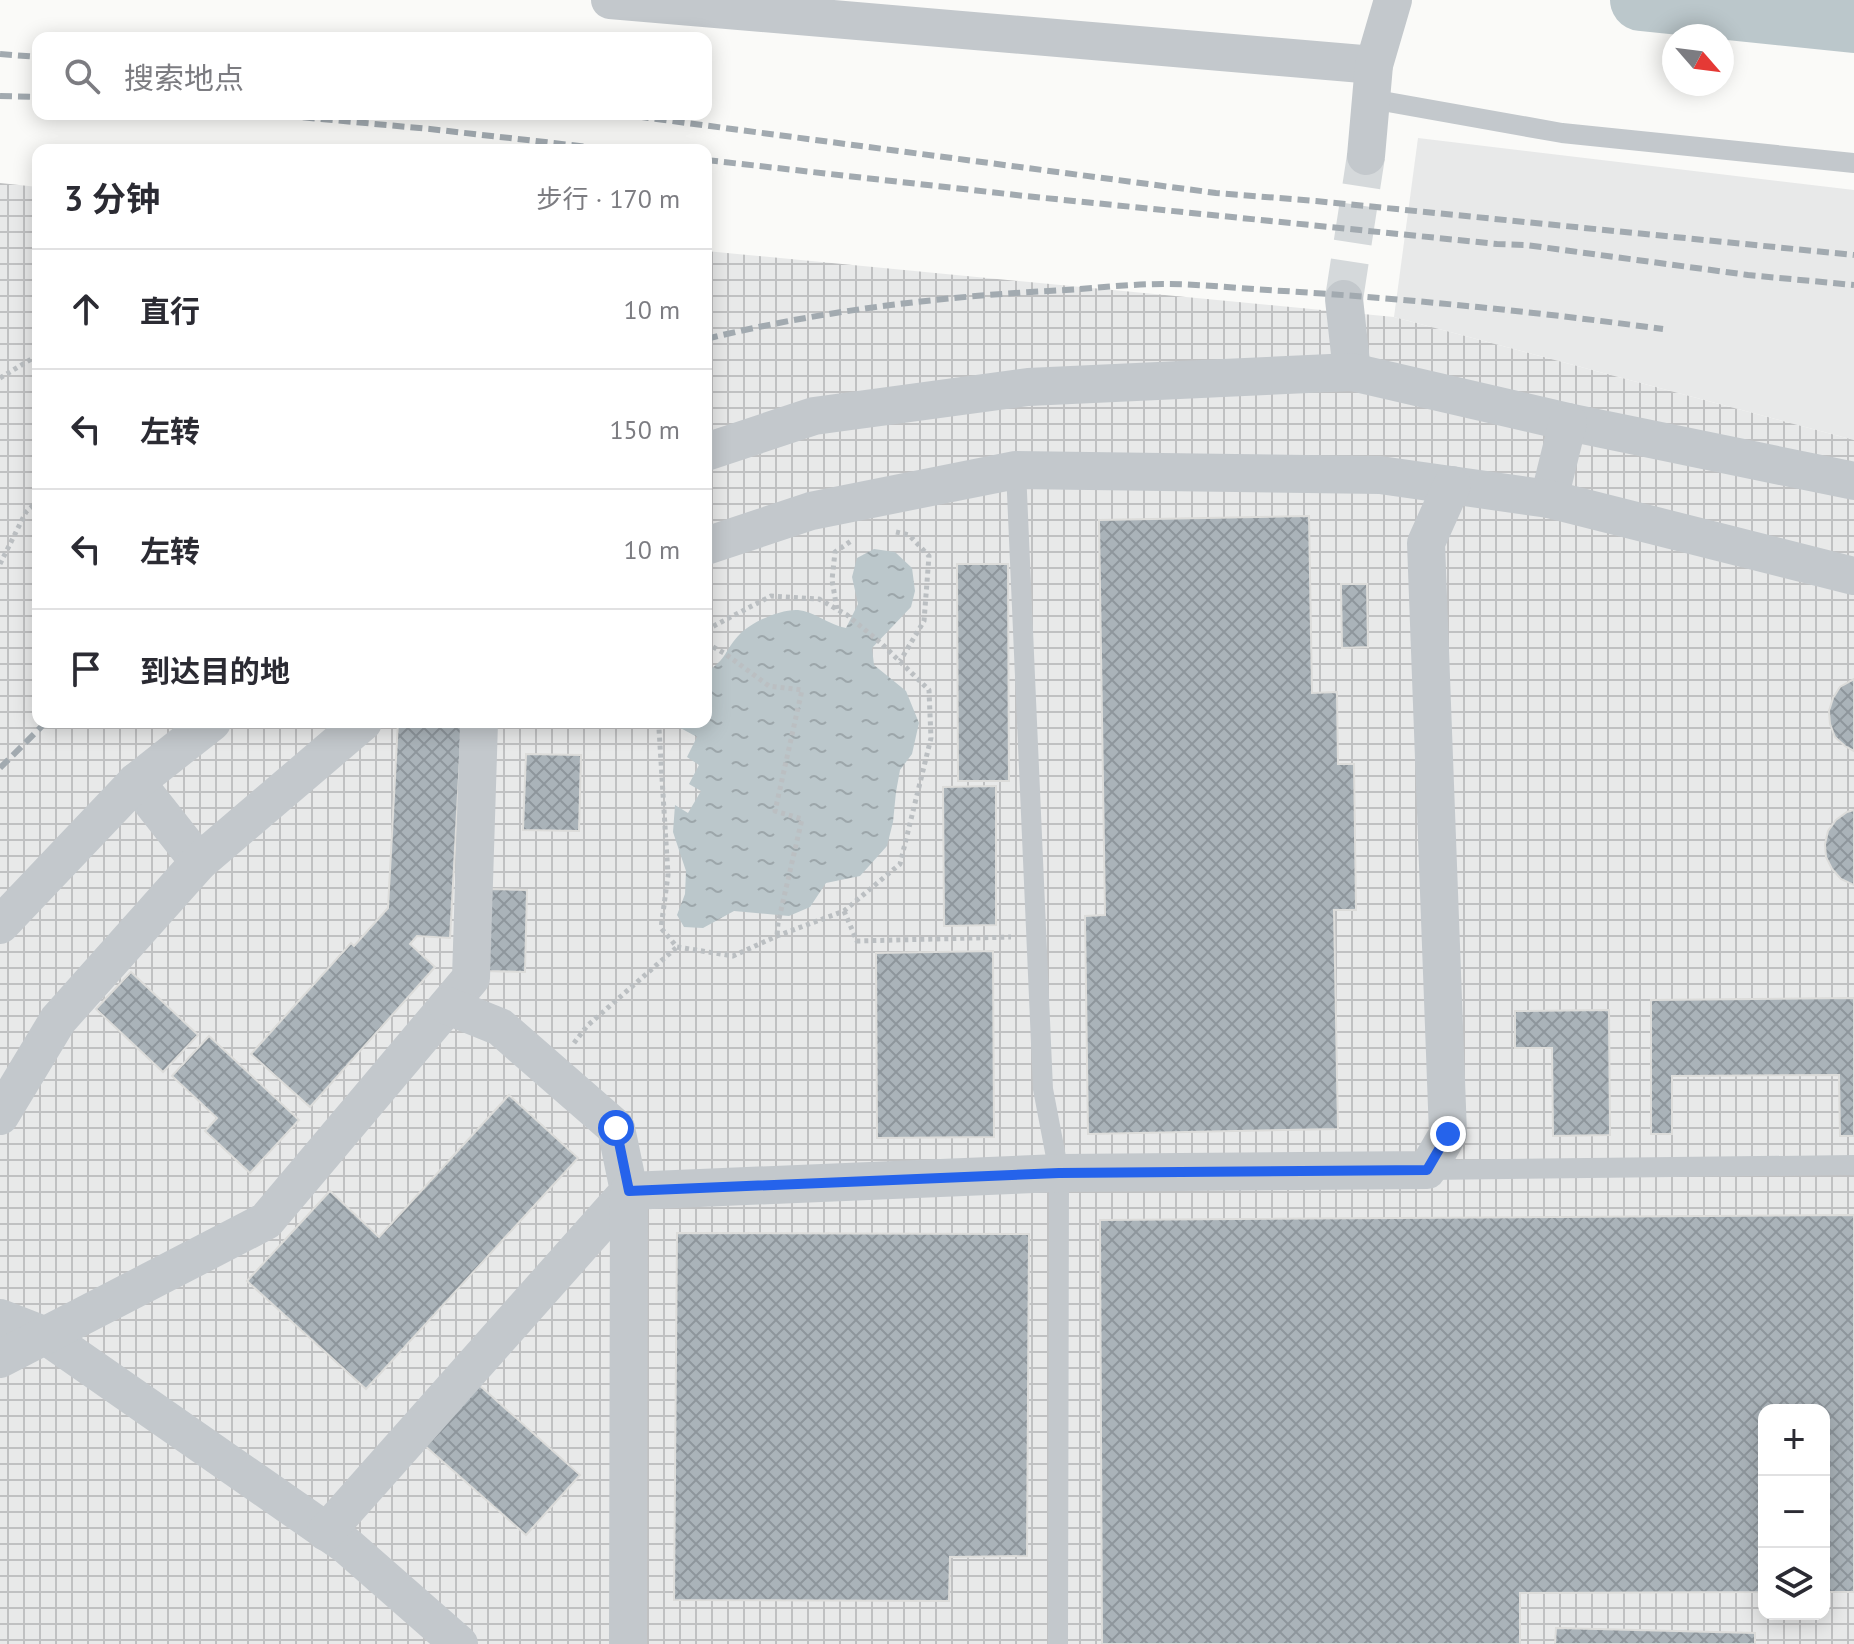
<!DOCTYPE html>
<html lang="zh">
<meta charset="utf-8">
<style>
:root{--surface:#fff;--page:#f2f2f3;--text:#2b2b33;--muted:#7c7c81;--line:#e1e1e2}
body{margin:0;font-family:"PT Sans","Noto Sans SC",sans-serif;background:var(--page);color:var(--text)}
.controls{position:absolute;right:24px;bottom:24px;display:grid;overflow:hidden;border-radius:16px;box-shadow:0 4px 20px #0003}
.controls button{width:72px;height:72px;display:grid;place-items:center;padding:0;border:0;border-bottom:2px solid var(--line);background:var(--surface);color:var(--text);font:40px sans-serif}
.compass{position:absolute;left:1662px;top:24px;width:72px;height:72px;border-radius:50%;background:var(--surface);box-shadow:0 4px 20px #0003;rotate:118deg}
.stop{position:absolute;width:24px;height:24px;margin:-18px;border:6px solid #2563eb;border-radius:50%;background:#fff}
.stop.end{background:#2563eb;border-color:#fff;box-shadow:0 2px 8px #0008}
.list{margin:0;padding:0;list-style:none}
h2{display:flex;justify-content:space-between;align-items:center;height:104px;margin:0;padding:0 32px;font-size:34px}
h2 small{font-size:26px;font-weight:400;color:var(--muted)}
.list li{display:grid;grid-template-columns:52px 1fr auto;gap:24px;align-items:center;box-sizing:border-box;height:120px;padding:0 32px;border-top:2px solid var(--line)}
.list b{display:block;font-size:30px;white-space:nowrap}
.list em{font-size:26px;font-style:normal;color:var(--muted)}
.icon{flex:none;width:44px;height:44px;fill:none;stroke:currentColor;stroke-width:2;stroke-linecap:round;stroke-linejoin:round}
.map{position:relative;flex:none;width:1854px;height:1644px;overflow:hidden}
.search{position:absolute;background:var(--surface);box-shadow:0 4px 20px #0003;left:32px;top:32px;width:680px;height:88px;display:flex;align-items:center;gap:20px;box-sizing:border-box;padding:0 28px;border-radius:16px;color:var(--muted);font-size:30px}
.panel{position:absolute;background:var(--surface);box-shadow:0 4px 20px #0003;left:32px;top:144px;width:680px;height:584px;border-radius:16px}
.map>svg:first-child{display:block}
.built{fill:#e8e9e9}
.industrial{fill:url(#industrial-grid);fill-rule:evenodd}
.water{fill:url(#water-ripples)}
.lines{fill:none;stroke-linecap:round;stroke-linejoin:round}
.river{stroke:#bbc7cb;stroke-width:62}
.building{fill:url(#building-cross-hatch);stroke:#dcdcda;stroke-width:2}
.street-tunnel{stroke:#d5d9db;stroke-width:38;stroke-dasharray:38 19;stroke-linecap:butt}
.path{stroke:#bbbfc2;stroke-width:5;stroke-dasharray:4 4;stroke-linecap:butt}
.lane{stroke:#c3c8cc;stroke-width:20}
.street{stroke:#c3c8cc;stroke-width:38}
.rail{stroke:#a2aab0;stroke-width:6;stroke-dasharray:12 6;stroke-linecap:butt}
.route{stroke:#2563eb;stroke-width:10}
</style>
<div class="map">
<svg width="1854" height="1644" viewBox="0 0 1854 1644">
<defs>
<pattern id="industrial-grid" width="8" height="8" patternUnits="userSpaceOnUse" patternTransform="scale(2)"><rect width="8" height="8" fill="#e8e9e9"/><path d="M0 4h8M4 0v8" fill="none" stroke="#c0c1c2"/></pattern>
<pattern id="water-ripples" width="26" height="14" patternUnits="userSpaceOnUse" patternTransform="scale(2)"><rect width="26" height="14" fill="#bbc7cb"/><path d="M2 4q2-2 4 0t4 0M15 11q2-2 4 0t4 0" fill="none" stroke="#9ca6aa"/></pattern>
<pattern id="building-cross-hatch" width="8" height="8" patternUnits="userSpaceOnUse" patternTransform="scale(2)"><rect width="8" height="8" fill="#aab3b9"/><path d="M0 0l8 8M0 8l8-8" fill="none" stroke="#8e969c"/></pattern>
</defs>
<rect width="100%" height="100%" fill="#fafaf8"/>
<polygon class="built" points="1418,138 1854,190 1854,440 1394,317"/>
<path class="industrial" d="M0,183l38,4v535h668v-471l688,66 460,123v1204h-1854zM1764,1410h60v204h-60z"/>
<path class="water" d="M874,549l21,3 17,16 3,23 -4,16 -39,41 2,17 32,26 13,32 -7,31 -12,16 -4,22 -3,30 -6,24 -27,30 -34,7 -16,24 -21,9 -55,-5 -31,17 -19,-1 -7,-12 8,-21 1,-23 -13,-39 2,-27 13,8 13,-22 -12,-7 10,-19 -12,-8 10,-20 -22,-12 1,-3h30v-50c21,-12 19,-23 34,-38 12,-12 40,-25 58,-24 15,1 31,15 48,18l12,-24 -6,-27 5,-19z"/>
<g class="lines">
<polyline class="river" points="1641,0 1854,22"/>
</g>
<g class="building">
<polygon points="1309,516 1312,693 1337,692 1338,764 1354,764 1356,910 1334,910 1338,1129 1088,1134 1085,916 1105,915 1099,520"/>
<polygon points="957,564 1008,564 1009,781 958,781"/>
<polygon points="1341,584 1367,584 1368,647 1342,648"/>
<polygon points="1854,679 1854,751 1845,746 1835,737 1830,724 1829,711 1833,698 1840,687"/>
<polygon points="398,722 462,722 450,938 417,936 410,944 435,967 310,1107 251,1054 351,943 354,946 388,908"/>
<polygon points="526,754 581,755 579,831 523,830"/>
<polygon points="996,786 996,925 944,926 943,787"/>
<polygon points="1854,810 1854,885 1841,879 1832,869 1826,857 1825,844 1828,831 1836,820 1847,812"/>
<polygon points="487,889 527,890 525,972 485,971"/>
<polygon points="993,951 994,1137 877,1138 876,953"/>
<polygon points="131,972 198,1035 163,1072 96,1009"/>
<polygon points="1854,998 1854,1136 1840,1136 1839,1075 1672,1076 1672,1134 1651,1134 1651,1000"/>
<polygon points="1609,1010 1610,1135 1553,1136 1552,1048 1515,1048 1515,1011"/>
<polygon points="209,1036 299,1120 250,1173 205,1131 217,1118 172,1076"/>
<polygon points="509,1095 578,1158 366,1389 247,1281 330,1191 379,1237"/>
<polygon points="1854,1215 1854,1592 1824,1592 1824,1410 1764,1410 1764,1592 1520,1593 1520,1644 1102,1644 1100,1220"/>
<polygon points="677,1233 1029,1234 1027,1556 950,1557 949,1601 674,1600"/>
<polygon points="478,1384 580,1475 526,1535 424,1445"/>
<polygon points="1556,1628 1755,1633 1755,1644 1555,1644"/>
</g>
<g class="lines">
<polyline class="street-tunnel" points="1344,299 1366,156"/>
<g class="path">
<polyline points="0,378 38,355"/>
<polyline points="896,532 909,535 929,556 924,621 900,661"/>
<polyline points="0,564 26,512 38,501"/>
<polyline points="837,609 832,580 835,552 851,541"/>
<polyline points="706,643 724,653 769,686 802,690 775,811 802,819 778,923 777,936"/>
<polyline points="661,722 659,729 668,875 661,928 677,947 733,956 777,936 844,911 900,864 931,738 929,690 882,644 847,615 819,599 771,596 706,630"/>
<polyline points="844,911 857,941 1011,937"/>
<polyline points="574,1043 587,1026 677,947"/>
</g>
<g class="lane">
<polyline points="1371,99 1562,133 1854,163"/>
<polyline points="1016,470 1043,1089 1059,1173 1058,1644"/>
<polyline points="1427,1170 1854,1165"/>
</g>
<g class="street">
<polyline points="610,0 1374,65"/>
<polyline points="1366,156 1374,65 1393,0"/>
<polyline points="1344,299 1352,372"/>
<polyline points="706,452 814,416 1028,387 1352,372 1568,422 1854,481"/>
<polyline points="1549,499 1568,422"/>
<polyline points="706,546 811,511 1016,470 1380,475 1549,499 1854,576"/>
<polyline points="136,782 199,862"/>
<polyline points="0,925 136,782 212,722"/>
<polyline points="0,1116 58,1020 199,862 363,722"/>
<polyline points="0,1318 46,1336 346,1545 459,1644"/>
<polyline points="0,1359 266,1221 471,978 479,722"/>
<polyline points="326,1532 629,1191 616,1128 500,1027 448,1006"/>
<polyline points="628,1644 629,1191 1059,1173 1427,1170 1448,1134 1426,543 1452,485"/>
</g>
<g class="rail">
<polyline points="0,54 38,57"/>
<polyline points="0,96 38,97"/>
<polyline points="267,114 430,129 615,150"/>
<polyline points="619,114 1216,193 1316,201 1854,255"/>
<polyline points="706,160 1025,196 1497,244 1526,245 1748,275 1854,285"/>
<path d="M706,339c117,-29 239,-43 360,-49 32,-2 64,-6 97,-6 40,0 81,5 121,7 127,8 253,21 379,38"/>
<polyline points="0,768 46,722"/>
</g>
</g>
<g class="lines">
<polyline class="route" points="616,1128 629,1191 1059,1173 1427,1170 1448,1134"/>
</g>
</svg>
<div class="controls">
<button>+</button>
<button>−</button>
<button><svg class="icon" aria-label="layers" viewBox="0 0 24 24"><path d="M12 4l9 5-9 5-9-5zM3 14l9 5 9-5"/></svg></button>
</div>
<svg class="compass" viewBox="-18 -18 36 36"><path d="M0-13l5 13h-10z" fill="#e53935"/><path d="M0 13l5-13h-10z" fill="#7c7c81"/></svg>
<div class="stop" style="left:616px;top:1128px"></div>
<div class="stop end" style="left:1448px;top:1134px"></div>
<div class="search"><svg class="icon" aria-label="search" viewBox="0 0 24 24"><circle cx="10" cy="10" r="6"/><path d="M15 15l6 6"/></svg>搜索地点</div>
<section class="panel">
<h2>3 分钟<small>步行 · 170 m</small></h2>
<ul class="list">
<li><svg class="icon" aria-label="ahead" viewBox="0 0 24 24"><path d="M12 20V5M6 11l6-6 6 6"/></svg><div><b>直行</b></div><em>10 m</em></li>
<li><svg class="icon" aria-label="left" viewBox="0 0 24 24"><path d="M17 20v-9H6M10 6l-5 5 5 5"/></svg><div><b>左转</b></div><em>150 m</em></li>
<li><svg class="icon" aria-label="left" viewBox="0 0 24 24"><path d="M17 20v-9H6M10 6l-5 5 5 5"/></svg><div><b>左转</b></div><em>10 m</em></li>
<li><svg class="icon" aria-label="arrive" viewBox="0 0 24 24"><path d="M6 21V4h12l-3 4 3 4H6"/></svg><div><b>到达目的地</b></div></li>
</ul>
</section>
</div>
